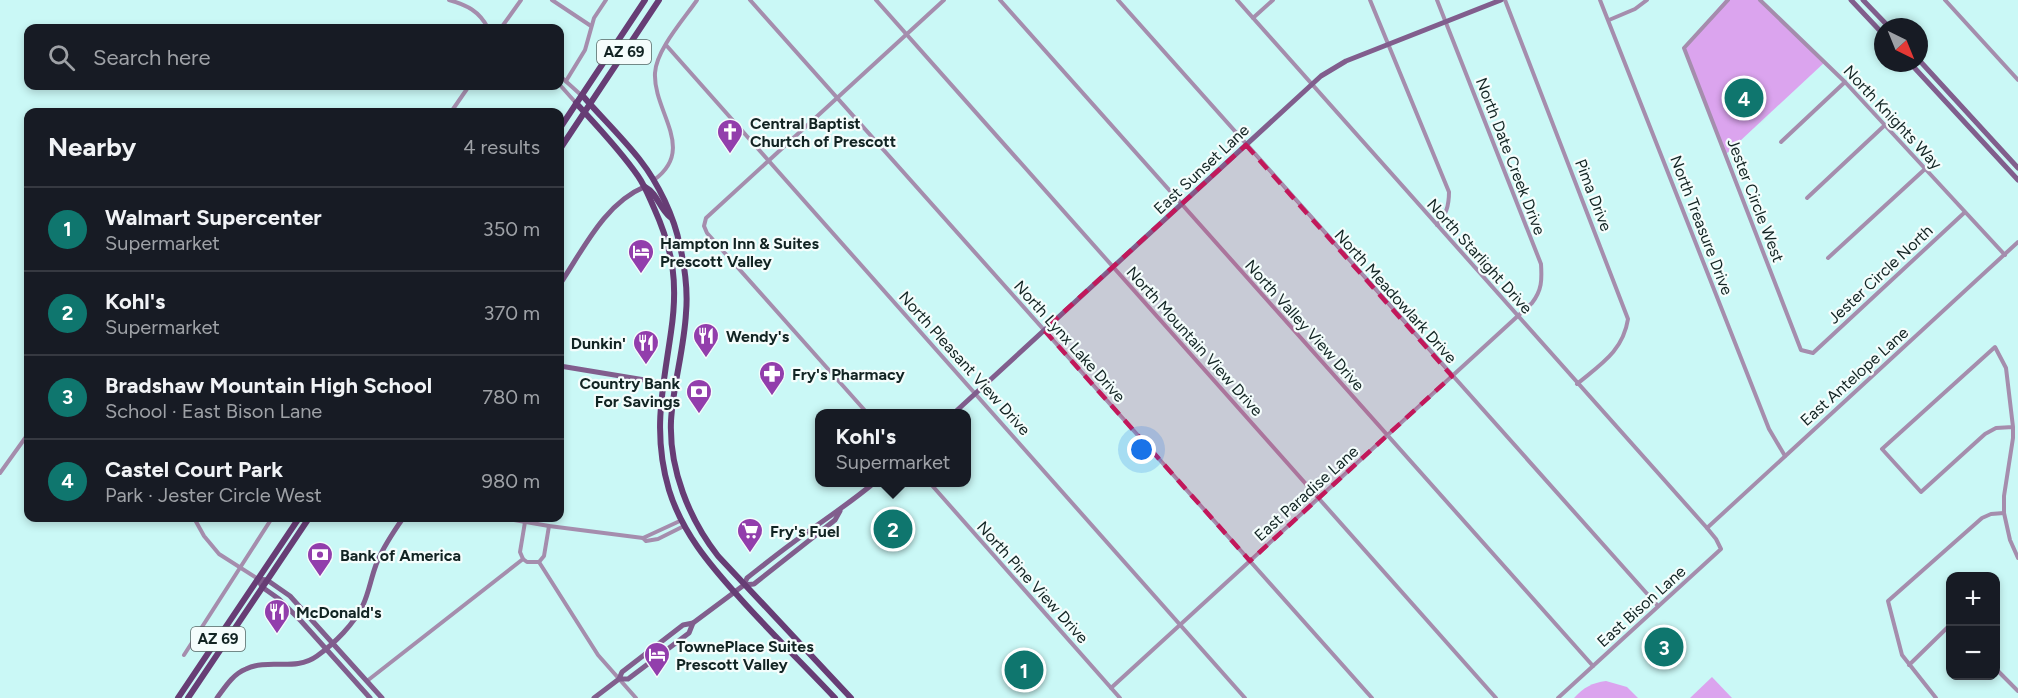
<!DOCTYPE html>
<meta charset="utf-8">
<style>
:root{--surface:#171b24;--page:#20242c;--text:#f1f3f6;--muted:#9ea1a6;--line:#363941;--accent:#0f766e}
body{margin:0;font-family:Figtree,sans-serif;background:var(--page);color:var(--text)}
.controls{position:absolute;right:18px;bottom:18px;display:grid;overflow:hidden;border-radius:12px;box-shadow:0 3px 9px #0003}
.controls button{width:54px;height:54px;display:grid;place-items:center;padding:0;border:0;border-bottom:2px solid var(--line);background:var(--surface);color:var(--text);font:30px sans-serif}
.compass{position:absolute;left:1874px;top:18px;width:54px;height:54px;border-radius:50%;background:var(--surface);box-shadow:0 3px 9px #0003;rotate:137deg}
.you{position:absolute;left:1142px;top:450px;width:21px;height:21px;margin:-15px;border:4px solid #fff;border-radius:50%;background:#1a73e8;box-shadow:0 0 0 9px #1a73e833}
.badge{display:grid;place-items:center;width:39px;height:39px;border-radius:50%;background:var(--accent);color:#fff;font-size:20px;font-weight:700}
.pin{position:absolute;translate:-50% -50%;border:3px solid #fff;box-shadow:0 2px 6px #0006}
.popup{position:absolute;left:815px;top:409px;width:156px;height:78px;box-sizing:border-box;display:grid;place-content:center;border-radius:12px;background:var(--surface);filter:drop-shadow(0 2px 4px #0005);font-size:20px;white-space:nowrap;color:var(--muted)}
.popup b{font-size:22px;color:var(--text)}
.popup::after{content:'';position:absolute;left:50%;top:100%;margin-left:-12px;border:12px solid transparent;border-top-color:var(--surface)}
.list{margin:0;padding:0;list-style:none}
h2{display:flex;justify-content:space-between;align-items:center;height:78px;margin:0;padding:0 24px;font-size:26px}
h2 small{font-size:20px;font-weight:400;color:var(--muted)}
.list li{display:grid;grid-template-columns:39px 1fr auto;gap:18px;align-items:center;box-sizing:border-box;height:84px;padding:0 24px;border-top:2px solid var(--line)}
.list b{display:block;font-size:22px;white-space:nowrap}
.list p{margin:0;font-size:20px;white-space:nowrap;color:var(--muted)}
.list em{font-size:20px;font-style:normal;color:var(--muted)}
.icon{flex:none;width:33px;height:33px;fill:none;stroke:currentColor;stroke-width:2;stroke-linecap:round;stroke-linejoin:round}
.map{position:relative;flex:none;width:2018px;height:698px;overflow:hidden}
.search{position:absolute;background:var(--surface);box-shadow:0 3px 9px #0003;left:24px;top:24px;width:540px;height:66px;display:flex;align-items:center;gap:15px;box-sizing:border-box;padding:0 21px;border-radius:12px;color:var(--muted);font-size:22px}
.panel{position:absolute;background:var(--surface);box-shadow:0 3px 9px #0003;left:24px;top:108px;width:540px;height:414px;border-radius:12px}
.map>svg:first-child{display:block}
.green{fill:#dba4ee}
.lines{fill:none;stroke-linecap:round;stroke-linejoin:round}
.street{stroke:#a58dad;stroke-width:4}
.secondary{stroke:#815e8d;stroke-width:5}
.primary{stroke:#673d75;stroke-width:6}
.marked{fill:#c2185b;fill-opacity:0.2;stroke:#c2185b;stroke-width:4.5;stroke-dasharray:12 8;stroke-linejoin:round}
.labels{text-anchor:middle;stroke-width:4.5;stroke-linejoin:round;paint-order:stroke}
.shield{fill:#f4fdfc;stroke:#566564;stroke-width:1.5}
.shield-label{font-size:15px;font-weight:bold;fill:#122423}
.street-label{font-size:16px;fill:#122423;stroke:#f4fdfc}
.poi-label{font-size:16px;font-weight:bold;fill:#122423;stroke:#f4fdfc;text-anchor:start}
</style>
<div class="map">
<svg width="2018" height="698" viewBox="0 0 2018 698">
<rect width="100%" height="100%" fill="#caf8f6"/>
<g class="green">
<polygon points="1725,0 1758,0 1825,62 1725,155 1684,48"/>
<polygon points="1712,677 1732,698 1690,698"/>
<path d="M1606,681l21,6 11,11h-64c10,-11 18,-15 32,-17z"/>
</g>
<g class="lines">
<g class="street">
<path d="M449,0c18,5 30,11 39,28"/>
<polyline points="552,0 591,26"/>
<polyline points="750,0 1372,698"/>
<polyline points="876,0 1496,698"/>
<polyline points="1000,0 1593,666"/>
<polyline points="1118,0 1658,606"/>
<polyline points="1237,0 1707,528 1716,539 1721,549 1558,698"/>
<path d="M1370,0l79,192c0,14 -3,23 -12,33"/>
<path d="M1505,0l123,319c-5,32 -27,45 -51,65"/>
<polyline points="1600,0 1769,429 1785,456"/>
<polyline points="1728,0 1684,48 1801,350 1813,353 1964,213"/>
<polyline points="1760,0 1845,82 2005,255"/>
<polyline points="1945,0 2018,80"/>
<polyline points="1253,18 1273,0"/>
<polyline points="1609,20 1635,9 1647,0"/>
<polyline points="501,28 521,0"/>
<polyline points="666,45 1245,698"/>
<polyline points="560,76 581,95"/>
<polyline points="566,81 585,50 594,18 606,0"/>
<polyline points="560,85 576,103"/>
<polyline points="451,112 469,86"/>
<polyline points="1781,142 1845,82"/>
<path d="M654,180c43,-31 -1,-68 1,-107 1,-23 29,-54 42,-73"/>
<polyline points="1807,198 1885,125"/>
<polyline points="1828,258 1925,169"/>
<polyline points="868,414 707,233 704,226 706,218 944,0"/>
<polyline points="2013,427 1996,428 1985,434 1921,492 1882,449 1995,347 2006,368 2013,427 2013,438 2004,496 2004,513 2010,540 2018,558"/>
<polyline points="0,473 28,434"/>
<polyline points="929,482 1120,698"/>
<polyline points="194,518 204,536 219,554 258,579"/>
<polyline points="503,518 549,526 643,538 646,541 658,539 684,526"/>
<polyline points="525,522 520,552 523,559 527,562 539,562 544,556 549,526"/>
<polyline points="1707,528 2018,242"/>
<polyline points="643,538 682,520"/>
<polyline points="539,562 598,655 636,698"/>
<polyline points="184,655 272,518"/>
<polyline points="1909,665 1950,625"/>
<polyline points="1996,669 2018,691"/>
<polyline points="367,681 523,559"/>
<path d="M1111,688l421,-385c10,-13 10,-23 9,-39l-104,-264"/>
<polyline points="1936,698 1902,655 1888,601 1982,518 1991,514 2004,513"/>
</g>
<g class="secondary">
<polyline points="1851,0 1883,34"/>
<polyline points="1863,0 1889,27"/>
<polyline points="1919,60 2018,168"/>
<polyline points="1910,63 2018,180"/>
<path d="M560,284c23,-34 44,-80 84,-97"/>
<polyline points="560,366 675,385"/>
<polyline points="953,414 1321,76 1346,61 1501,0"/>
<polyline points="258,579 267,580 290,596 382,698"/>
<polyline points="258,579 262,587 279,599 301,621 370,698"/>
<polyline points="744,585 754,584 835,520 840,511"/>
<path d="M693,623l51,-38 3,-7c14,-11 29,-23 44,-34 28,-21 57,-39 84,-62"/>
<path d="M217,698c8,-11 16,-24 29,-29 23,-11 49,3 71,-13 18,-13 37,-32 46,-51 6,-13 8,-27 13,-40 6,-17 17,-32 27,-47"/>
<polyline points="594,698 619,679 622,672 683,625 693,623 689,633 628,679 619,679"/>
</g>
<g class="primary">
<path d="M582,95c19,22 40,42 58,65 18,23 34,56 40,86 5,22 8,45 6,67 -2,37 -13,72 -15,108 -2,48 18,98 47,135l133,142"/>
<path d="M576,103c21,23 44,47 62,73 7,10 11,21 16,32 20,44 24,77 17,124 -8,57 -19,100 -2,158 13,42 40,74 69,106 31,35 65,68 97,102"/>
<polyline points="560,128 645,0"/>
<polyline points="560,149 659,0"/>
<path d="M645,187c13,7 14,21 25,30"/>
<polyline points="178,698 299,518"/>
<polyline points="188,698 309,518"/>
</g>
</g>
<path class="marked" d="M1246,145l206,231 -202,185 -206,-231z"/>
<defs>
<symbol id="church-pin" viewBox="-11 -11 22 30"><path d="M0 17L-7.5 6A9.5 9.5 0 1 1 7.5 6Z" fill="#923eac" stroke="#f4fdfc"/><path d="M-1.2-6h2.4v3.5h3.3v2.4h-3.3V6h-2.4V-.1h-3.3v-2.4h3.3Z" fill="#fff"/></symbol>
<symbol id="hotel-pin" viewBox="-11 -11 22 30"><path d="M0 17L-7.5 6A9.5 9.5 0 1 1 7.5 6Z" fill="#923eac" stroke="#f4fdfc"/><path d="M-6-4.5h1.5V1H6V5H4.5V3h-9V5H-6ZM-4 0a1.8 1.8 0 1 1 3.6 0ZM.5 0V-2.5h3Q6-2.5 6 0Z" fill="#fff"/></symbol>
<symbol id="restaurant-pin" viewBox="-11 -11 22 30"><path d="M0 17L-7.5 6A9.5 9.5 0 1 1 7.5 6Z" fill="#923eac" stroke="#f4fdfc"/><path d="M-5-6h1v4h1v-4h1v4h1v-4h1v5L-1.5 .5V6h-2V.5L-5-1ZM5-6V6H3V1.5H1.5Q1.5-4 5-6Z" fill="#fff"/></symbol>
<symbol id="pharmacy-pin" viewBox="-11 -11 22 30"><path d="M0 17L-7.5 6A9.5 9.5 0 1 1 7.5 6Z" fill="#923eac" stroke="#f4fdfc"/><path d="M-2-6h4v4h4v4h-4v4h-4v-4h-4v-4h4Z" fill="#fff"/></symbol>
<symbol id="bank-pin" viewBox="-11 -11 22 30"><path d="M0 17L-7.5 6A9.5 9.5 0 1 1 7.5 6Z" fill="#923eac" stroke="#f4fdfc"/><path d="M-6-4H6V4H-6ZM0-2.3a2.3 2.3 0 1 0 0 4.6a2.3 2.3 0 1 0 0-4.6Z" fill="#fff"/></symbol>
<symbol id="supermarket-pin" viewBox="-11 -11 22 30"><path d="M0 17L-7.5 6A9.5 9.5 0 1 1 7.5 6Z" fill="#923eac" stroke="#f4fdfc"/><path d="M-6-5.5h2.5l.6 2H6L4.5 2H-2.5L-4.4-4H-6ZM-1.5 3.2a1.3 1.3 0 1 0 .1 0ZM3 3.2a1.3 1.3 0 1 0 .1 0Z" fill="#fff"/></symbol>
</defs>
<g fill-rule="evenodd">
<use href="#church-pin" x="715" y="117" width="30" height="40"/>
<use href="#hotel-pin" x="626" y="237" width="30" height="40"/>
<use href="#restaurant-pin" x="691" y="321" width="30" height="40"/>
<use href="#restaurant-pin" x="631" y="328" width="30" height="40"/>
<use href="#pharmacy-pin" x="757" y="359" width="30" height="40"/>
<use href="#bank-pin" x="684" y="377" width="30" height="40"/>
<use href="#supermarket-pin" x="735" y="516" width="30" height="40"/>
<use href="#bank-pin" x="305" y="540" width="30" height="40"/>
<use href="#restaurant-pin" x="262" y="597" width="30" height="40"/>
<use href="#hotel-pin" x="642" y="640" width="30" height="40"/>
</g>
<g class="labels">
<g class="shield">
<rect x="597" y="40" width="54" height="24" rx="4.5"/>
<rect x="191" y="627" width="54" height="24" rx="4.5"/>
</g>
<g class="shield-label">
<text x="624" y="57">AZ 69</text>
<text x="218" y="644">AZ 69</text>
</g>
<g class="street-label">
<text transform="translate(1893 117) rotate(47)" y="6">North Knights Way</text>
<text transform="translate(1511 156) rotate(69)" y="6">North Date Creek Drive</text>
<text transform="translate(1201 169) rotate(-43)" y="6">East Sunset Lane</text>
<text transform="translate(1594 195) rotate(69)" y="6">Pima Drive</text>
<text transform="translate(1756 200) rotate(69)" y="6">Jester Circle West</text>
<text transform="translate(1702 225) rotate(69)" y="6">North Treasure Drive</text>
<text transform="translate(1480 256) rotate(48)" y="6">North Starlight Drive</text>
<text transform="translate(1880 274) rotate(-43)" y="6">Jester Circle North</text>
<text transform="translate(1396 296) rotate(48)" y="6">North Meadowlark Drive</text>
<text transform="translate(1305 325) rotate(48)" y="6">North Valley View Drive</text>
<text transform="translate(1070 341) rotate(48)" y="6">North Lynx Lake Drive</text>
<text transform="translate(1195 341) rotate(48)" y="6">North Mountain View Drive</text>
<text transform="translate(965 363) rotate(48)" y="6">North Pleasant View Drive</text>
<text transform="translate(1854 376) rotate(-42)" y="6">East Antelope Lane</text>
<text transform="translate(1306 493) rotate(-42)" y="6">East Paradise Lane</text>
<text transform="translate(1033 582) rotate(48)" y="6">North Pine View Drive</text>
<text transform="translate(1641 606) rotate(-42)" y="6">East Bison Lane</text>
</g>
<g class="poi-label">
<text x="750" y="129">Central Baptist<tspan x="750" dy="18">Churtch of Prescott</tspan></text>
<text x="660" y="249">Hampton Inn &amp; Suites<tspan x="660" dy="18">Prescott Valley</tspan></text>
<text x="726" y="342">Wendy's</text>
<text x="626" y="349" text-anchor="end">Dunkin'</text>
<text x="792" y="380">Fry's Pharmacy</text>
<text x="680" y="389" text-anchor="end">Country Bank<tspan x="680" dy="18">For Savings</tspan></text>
<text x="770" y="537">Fry's Fuel</text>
<text x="340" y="561">Bank of America</text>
<text x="296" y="618">McDonald's</text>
<text x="676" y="652">TownePlace Suites<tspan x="676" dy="18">Prescott Valley</tspan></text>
</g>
</g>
</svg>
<div class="controls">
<button>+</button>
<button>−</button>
</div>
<svg class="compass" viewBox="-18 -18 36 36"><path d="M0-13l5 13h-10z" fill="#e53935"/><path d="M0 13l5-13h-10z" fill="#9ea1a6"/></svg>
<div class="you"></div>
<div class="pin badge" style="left:1024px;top:670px">1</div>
<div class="pin badge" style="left:893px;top:529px">2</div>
<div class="popup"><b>Kohl's</b>Supermarket</div>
<div class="pin badge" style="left:1664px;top:647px">3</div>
<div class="pin badge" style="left:1744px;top:98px">4</div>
<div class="search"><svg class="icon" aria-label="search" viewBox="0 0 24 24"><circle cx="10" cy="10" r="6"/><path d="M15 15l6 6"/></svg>Search here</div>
<section class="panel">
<h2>Nearby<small>4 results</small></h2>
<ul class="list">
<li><span class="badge">1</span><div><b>Walmart Supercenter</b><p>Supermarket</p></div><em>350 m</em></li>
<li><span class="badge">2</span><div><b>Kohl's</b><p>Supermarket</p></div><em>370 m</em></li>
<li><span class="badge">3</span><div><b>Bradshaw Mountain High School</b><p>School · East Bison Lane</p></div><em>780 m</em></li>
<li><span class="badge">4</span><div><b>Castel Court Park</b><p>Park · Jester Circle West</p></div><em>980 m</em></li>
</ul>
</section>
</div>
